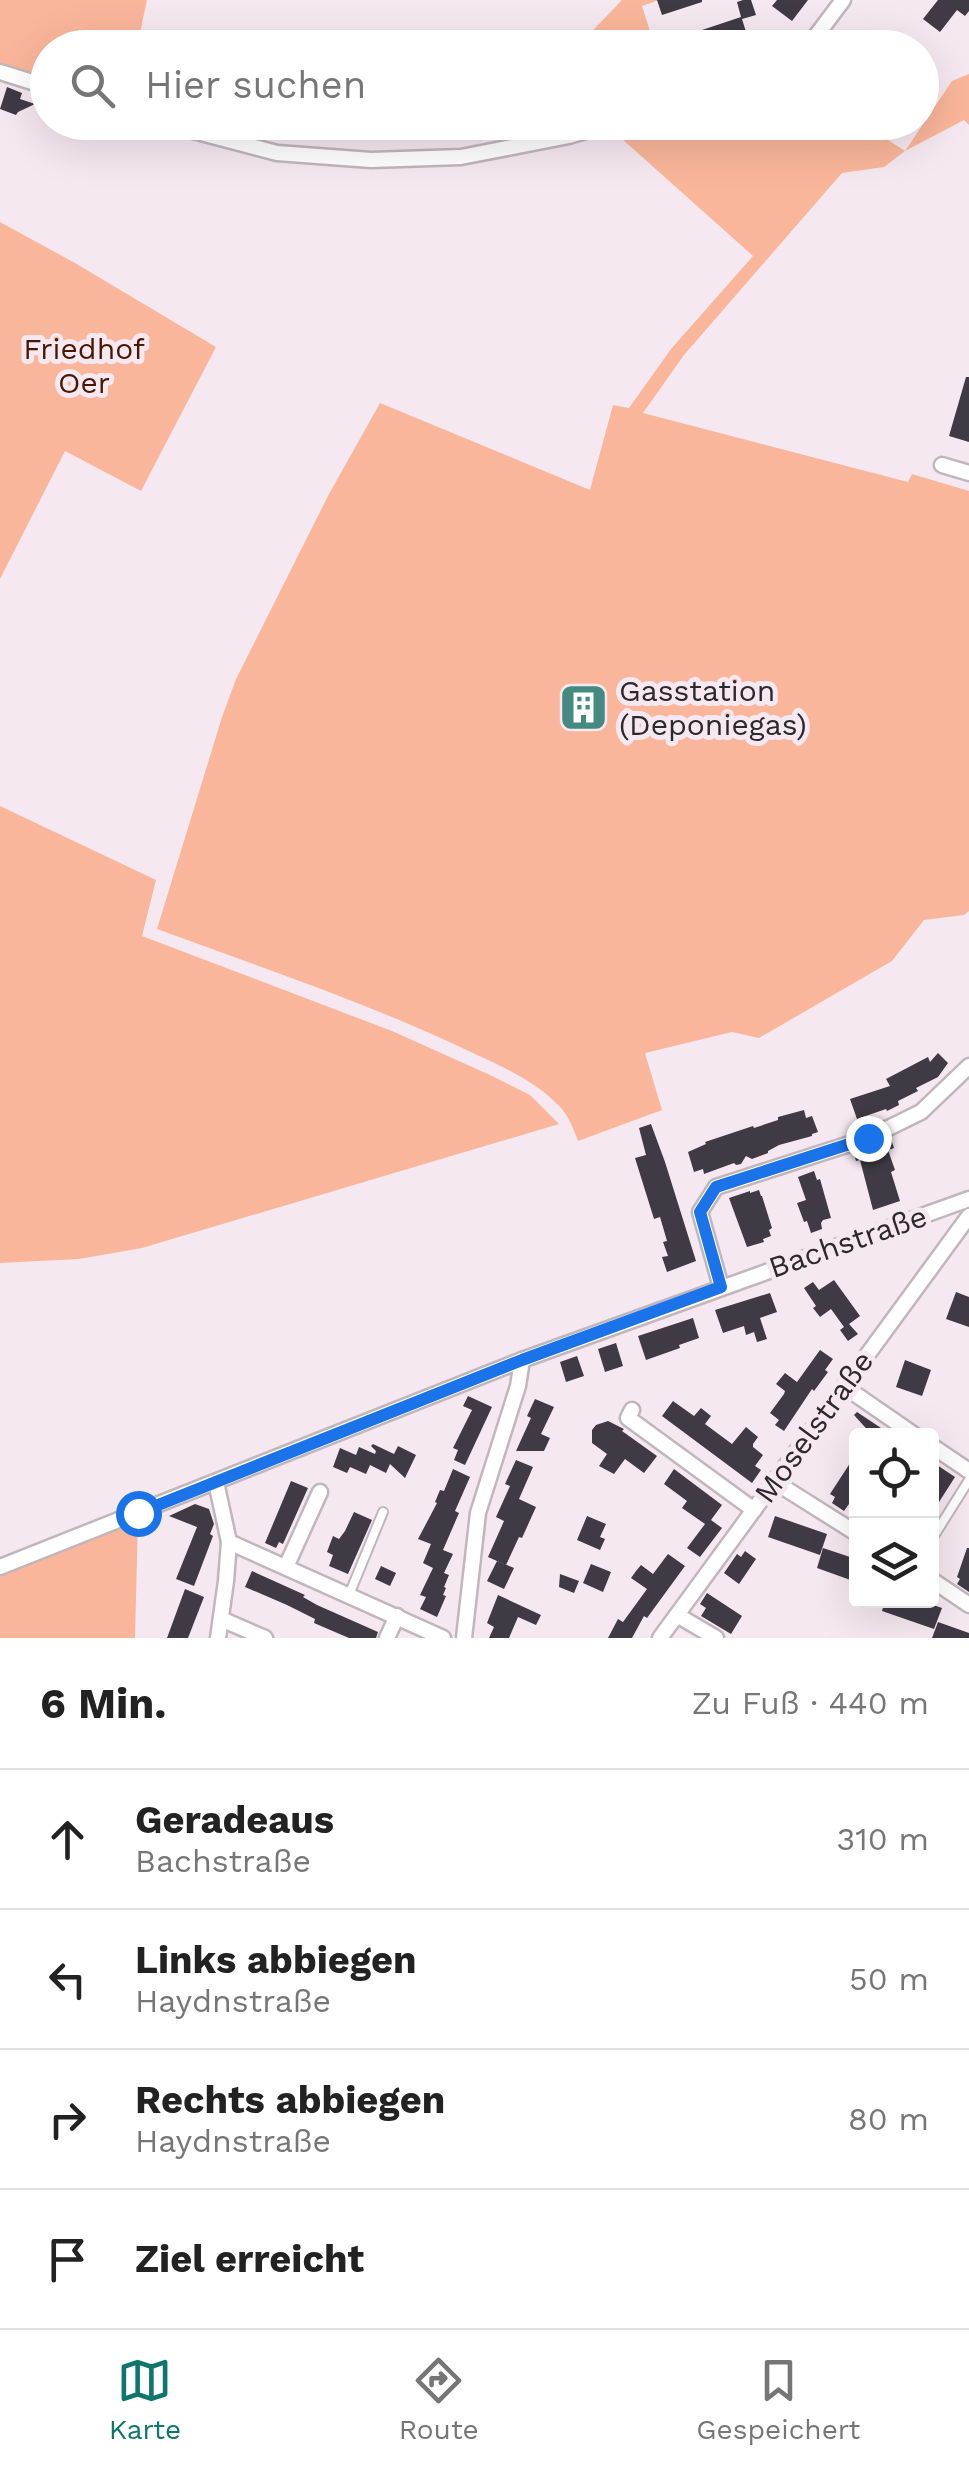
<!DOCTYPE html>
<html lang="de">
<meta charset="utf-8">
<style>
:root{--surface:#fff;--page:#f2f2f2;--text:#222;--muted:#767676;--line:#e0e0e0;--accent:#0f766e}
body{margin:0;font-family:"Work Sans",sans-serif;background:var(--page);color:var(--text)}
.controls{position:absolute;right:30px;bottom:30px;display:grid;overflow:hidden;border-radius:10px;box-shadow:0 10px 40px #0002}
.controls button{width:90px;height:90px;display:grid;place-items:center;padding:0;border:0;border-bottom:2px solid var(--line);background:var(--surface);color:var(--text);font:50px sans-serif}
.stop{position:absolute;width:30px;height:30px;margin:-22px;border:8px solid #1a73e8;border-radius:50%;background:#fff}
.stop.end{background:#1a73e8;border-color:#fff;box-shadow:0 2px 10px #0008}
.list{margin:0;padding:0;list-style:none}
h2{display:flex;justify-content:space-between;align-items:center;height:130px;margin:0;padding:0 40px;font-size:42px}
h2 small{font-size:32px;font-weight:400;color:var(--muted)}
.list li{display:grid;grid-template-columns:65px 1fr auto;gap:30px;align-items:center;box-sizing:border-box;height:140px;padding:0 40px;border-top:2px solid var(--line)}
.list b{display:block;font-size:38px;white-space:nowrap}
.list p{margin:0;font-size:32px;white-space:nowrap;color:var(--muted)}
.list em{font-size:32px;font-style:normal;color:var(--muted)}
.icon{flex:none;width:55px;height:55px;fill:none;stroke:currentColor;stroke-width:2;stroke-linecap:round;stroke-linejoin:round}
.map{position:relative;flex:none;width:969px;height:1638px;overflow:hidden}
.search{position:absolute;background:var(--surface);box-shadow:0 10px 40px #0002;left:30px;right:30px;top:30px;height:110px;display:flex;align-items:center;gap:25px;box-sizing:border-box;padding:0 35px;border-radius:55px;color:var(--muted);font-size:38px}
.sheet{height:690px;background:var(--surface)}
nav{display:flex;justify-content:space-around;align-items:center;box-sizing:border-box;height:140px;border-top:2px solid var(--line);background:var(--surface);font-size:28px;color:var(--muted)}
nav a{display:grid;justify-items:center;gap:5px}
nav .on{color:var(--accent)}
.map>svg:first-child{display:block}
.green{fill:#fab69a}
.building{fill:#3f3a44}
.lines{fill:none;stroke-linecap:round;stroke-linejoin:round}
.service-casing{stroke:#c2b6bd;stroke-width:12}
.minor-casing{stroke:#c2b6bd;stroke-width:19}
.service{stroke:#fff;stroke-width:8}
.minor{stroke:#fff;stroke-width:14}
.route{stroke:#1a73e8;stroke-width:12}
.labels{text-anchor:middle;stroke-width:10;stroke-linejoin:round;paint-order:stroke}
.park-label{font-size:30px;fill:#4a1800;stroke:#f6e8f0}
.poi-label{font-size:30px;fill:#2d282b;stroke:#f6e8f0;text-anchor:start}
.street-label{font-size:30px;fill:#2d282b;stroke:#f6e8f0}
</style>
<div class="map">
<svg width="969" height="1638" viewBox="0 0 969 1638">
<rect width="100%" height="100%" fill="#f6e8f0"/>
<g class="green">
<polygon points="0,0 147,0 137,47 48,48 47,82 0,66"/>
<polygon points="622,0 659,0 642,6 655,47 576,48"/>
<path d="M969,74v51l-5,-5 -59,31 -21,16 -42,6 -158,182 -41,58 265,69 4,-8 57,17v420l-5,4 -40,5 -32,41 -133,77 -27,-6 -87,21 17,57 -84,31c-5,-14 -11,-29 -23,-39 -26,-26 -66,-41 -99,-57 -97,-45 -199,-79 -299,-116l65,-212 14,-38 93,-185 51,-91 210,87 23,-85 16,3 42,-59 82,-93 -141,-126 23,-8 227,1 43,28 47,-70z"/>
<polygon points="0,222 75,263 216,347 141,491 65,451 0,579"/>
<polygon points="0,806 156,880 142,936 392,1031 490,1075 530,1095 559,1124 142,1248 79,1259 0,1263"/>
<polygon points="138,1519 135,1638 0,1638 0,1573"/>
</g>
<g class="building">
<polygon points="657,0 702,0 702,2 662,15"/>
<polygon points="743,0 751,0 756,15 742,19 751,48 670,48 669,45 700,36 699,31 741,17 737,2"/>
<polygon points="777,0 808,0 792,21 772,6"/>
<polygon points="938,0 969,0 969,11 965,16 957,10 940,32 923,19"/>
<polygon points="7,87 22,93 20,99 35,104 18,112 16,115 0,109"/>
<polygon points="966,377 969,377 969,442 949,436"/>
<polygon points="583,695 594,700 584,720 573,715"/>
<polygon points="938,1053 948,1063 938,1077 916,1088 918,1091 898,1101 899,1105 887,1111 886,1109 857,1119 850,1099 890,1086 886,1079 928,1057 930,1062"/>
<polygon points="804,1110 806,1118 812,1116 818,1132 812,1134 812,1136 779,1145 768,1151 768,1153 752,1159 746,1156 741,1164 736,1165 734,1163 704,1174 703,1169 694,1172 688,1152 706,1144 705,1142 753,1126 754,1128 778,1120 778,1117"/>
<polygon points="651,1124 665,1162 696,1261 667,1272 662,1257 668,1256 663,1242 667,1241 660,1217 654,1219 635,1158 646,1155 639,1128"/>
<polygon points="891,1139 894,1148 888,1150 895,1170 891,1172 900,1201 873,1210 860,1160 856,1161 854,1154"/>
<polygon points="814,1171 817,1180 820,1179 831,1218 823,1220 821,1223 822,1229 811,1233 807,1221 804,1222 797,1203 806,1200 798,1177"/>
<polygon points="759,1190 761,1196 762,1196 772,1228 769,1230 771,1236 763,1239 764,1242 747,1247 729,1198 750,1191 750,1193"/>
<polygon points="834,1280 860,1316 849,1324 858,1334 848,1341 840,1330 844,1327 831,1309 820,1317 813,1308 816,1306 804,1288 813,1282 819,1290"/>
<polygon points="956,1292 969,1297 969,1327 946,1319"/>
<polygon points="770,1293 777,1312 760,1318 767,1339 757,1342 754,1332 746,1335 744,1326 723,1333 715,1310"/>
<polygon points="693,1318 699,1338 679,1345 680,1348 646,1360 638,1336"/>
<polygon points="616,1343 623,1366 605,1372 598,1349"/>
<polygon points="820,1350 833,1359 825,1370 828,1372 814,1391 812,1389 784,1431 775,1425 779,1420 770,1413 784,1394 785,1391 776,1384 785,1373 797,1382"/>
<polygon points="577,1356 584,1376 566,1382 560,1362"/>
<polygon points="905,1360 931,1370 922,1396 896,1387"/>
<polygon points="468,1396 492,1407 465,1465 454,1460 458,1450 453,1448 472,1410 463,1406"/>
<polygon points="535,1399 554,1407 541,1434 550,1438 544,1451 516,1451 531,1418 527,1416"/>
<polygon points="673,1401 694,1416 701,1408 711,1416 705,1424 732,1444 746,1427 758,1437 753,1444 753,1447 763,1455 755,1466 761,1470 752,1483 662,1416"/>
<polygon points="857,1412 893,1436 873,1436 854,1415"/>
<polygon points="608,1421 624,1429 622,1431 657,1456 644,1473 625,1459 614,1474 599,1466 607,1454 592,1443 592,1430 596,1425"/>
<polygon points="373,1444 394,1454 398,1446 416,1455 405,1478 390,1464 386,1473 370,1465 366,1474 350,1467 347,1473 333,1467 340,1448 356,1455 359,1447 375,1454 376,1451 371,1446"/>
<polygon points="856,1454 856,1494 844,1511 832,1503 835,1497 830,1494"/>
<polygon points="516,1460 533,1467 519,1499 536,1507 522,1538 519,1537 506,1565 488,1557 504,1521 496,1517 510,1486 505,1484"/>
<polygon points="937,1465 955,1477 932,1513 932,1472"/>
<polygon points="453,1469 470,1477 455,1511 459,1513 443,1550 453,1554 444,1573 449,1575 444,1587 446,1588 443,1595 446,1596 437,1617 420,1609 426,1597 420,1595 433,1568 423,1563 431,1544 418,1539 437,1503 435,1502 440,1490 444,1491"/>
<polygon points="674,1469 722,1505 711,1520 722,1528 700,1557 687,1548 705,1524 682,1508 687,1501 664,1484"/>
<polygon points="291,1481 308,1488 283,1544 279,1542 276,1548 265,1543"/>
<polygon points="195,1504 209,1509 214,1524 210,1534 213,1536 194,1586 176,1579 197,1527 169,1516"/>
<polygon points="354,1512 372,1520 348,1574 329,1566 333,1555 327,1552 333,1536 339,1539 345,1531"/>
<polygon points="587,1516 606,1524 600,1537 605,1539 600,1550 577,1540"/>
<polygon points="775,1516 827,1534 820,1555 768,1537"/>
<polygon points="823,1548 856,1559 856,1582 817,1568"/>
<polygon points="967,1548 969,1548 969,1592 957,1584 960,1579 957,1577"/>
<polygon points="745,1551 756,1559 739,1584 724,1573 737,1554 741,1557"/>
<polygon points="668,1554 685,1566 647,1618 644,1616 632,1638 608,1638 618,1619 623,1622 647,1589 631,1578 636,1571 641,1565 653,1574"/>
<polygon points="497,1561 514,1568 504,1589 487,1581"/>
<polygon points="591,1564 611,1572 603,1592 583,1583"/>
<polygon points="381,1566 396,1573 390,1586 375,1579"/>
<polygon points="252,1571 305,1595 303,1597 317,1605 378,1632 376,1638 349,1638 314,1623 315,1619 287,1605 245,1587"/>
<polygon points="560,1574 579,1581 574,1593 559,1587"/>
<polygon points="185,1589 204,1597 188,1638 167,1638"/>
<polygon points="707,1593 742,1616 731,1634 701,1616 706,1608 700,1604"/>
<polygon points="498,1595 541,1615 536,1625 518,1617 509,1638 489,1638 494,1627 487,1623"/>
<polygon points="885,1600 919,1600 942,1608 934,1629 882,1611"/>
<polygon points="938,1622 969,1633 969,1638 932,1638"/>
</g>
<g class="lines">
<defs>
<g id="service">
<polyline points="932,1539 969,1480"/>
<polyline points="349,1595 383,1512"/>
</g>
<g id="minor">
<polyline points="807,48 843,0"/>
<polyline points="0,72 48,87"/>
<polyline points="159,122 277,153 371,160 461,157 569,136 615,122"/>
<polyline points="942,465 969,473"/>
<polyline points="721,1287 700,1212 716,1187 868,1138 921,1112 969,1066"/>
<polyline points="845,1387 916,1436"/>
<polyline points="632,1410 628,1418 754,1510"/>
<polyline points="932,1446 969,1471"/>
<polyline points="216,1482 229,1542 226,1581 218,1638"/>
<polyline points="775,1482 856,1533"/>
<polyline points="229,1542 443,1638"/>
<polyline points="0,1567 522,1360 969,1199"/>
<polyline points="286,1567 320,1492"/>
<polyline points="932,1580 969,1605"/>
<polyline points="677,1615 716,1638"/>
<polyline points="221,1619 265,1638"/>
<polyline points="387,1638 397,1616"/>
<polyline points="464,1638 478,1513 518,1386 522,1360"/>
<polyline points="660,1638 969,1216"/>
</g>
</defs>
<use href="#service" class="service-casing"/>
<use href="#minor" class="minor-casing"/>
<use href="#service" class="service"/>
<use href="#minor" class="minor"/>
</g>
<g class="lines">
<polyline class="route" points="138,1513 522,1360 721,1287 700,1212 716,1187 868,1138"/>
</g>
<defs>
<symbol id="building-square" viewBox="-11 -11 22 22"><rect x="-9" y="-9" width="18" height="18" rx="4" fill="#458a81" stroke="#f6e8f0"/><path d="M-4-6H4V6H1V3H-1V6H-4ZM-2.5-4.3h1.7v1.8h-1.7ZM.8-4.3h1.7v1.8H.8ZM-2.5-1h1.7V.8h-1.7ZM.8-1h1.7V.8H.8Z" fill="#fff"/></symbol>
</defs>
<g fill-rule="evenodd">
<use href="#building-square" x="556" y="680" width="55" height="55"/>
</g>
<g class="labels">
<g class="park-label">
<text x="84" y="359">Friedhof<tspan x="84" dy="34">Oer</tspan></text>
</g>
<g class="poi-label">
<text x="619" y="701">Gasstation<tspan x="619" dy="34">(Deponiegas)</tspan></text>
</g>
<g class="street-label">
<text transform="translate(848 1242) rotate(-19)" y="10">Bachstraße</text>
<text transform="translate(814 1427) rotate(-54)" y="10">Moselstraße</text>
</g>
</g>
</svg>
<div class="controls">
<button><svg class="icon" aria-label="locate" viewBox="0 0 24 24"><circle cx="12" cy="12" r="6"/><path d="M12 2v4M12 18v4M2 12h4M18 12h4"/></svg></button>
<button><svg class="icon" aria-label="layers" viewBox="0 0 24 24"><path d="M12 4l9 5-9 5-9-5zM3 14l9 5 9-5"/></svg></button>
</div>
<div class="stop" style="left:138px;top:1513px"></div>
<div class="stop end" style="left:868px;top:1138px"></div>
<div class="search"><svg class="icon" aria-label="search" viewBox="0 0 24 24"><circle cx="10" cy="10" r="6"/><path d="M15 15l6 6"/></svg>Hier suchen</div>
</div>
<section class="sheet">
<h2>6 Min.<small>Zu Fuß · 440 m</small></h2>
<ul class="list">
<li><svg class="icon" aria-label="ahead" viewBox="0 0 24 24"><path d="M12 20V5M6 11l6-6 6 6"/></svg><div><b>Geradeaus</b><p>Bachstraße</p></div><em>310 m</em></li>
<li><svg class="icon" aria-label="left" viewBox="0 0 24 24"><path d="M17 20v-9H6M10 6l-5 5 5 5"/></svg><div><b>Links abbiegen</b><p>Haydnstraße</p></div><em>50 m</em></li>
<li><svg class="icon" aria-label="right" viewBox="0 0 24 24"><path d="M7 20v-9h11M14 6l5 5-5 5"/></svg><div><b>Rechts abbiegen</b><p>Haydnstraße</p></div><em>80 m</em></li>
<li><svg class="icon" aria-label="arrive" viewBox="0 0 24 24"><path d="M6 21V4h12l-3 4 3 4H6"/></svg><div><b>Ziel erreicht</b></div></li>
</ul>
</section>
<nav>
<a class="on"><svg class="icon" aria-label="map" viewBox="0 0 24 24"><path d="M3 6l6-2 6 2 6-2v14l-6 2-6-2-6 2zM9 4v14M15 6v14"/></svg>Karte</a>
<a><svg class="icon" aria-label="directions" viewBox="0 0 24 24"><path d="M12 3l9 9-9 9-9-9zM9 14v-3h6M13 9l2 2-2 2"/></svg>Route</a>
<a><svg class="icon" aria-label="saved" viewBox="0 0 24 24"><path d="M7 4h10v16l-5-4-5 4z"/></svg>Gespeichert</a>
</nav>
